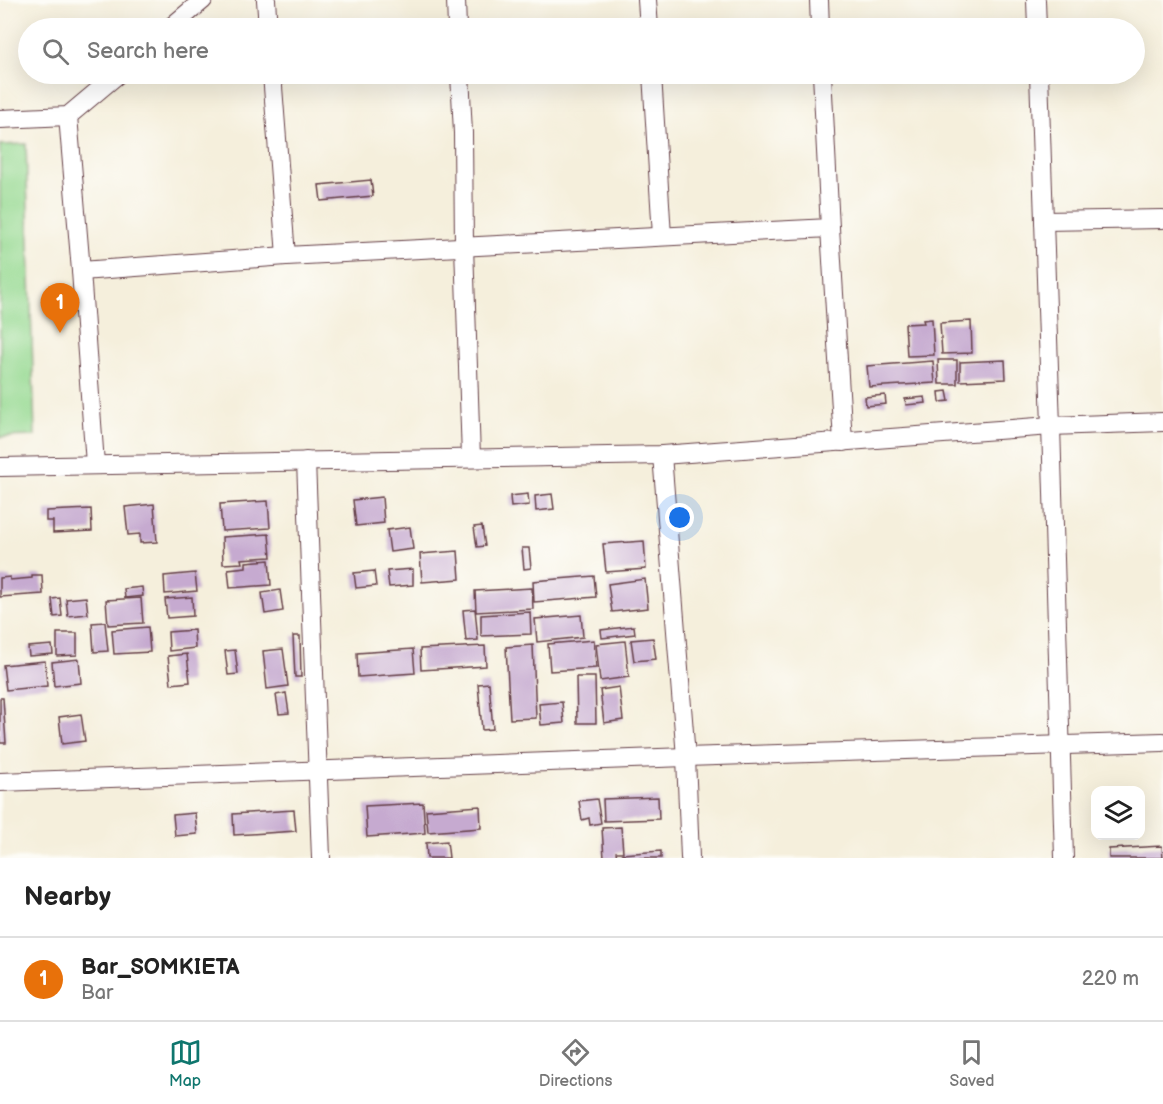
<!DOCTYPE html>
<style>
:root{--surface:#fff;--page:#f6f6f6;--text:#222;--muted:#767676;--line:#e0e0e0;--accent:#0f766e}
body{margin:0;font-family:"Balsamiq Sans",sans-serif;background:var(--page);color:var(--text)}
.controls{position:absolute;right:18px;bottom:18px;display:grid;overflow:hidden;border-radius:12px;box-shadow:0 6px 24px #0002}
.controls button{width:54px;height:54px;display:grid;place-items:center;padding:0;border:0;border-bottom:2px solid var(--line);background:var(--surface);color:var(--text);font:30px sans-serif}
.you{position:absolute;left:680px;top:518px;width:21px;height:21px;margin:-15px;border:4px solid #fff;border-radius:50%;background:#1a73e8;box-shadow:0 0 0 9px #1a73e833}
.badge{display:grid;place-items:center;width:39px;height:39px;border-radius:50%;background:var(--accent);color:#fff;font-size:20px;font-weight:700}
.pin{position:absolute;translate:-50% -50px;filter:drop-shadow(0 2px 3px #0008)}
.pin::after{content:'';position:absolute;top:32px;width:21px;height:18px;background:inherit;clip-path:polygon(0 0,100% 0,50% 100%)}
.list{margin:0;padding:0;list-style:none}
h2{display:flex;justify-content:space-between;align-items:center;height:78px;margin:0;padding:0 24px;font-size:26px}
h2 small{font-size:20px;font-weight:400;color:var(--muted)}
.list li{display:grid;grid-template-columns:39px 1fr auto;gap:18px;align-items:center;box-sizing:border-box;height:84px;padding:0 24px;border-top:2px solid var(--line)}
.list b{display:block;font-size:22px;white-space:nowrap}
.list p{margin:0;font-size:20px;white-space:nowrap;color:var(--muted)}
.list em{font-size:20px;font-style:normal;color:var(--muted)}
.icon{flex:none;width:33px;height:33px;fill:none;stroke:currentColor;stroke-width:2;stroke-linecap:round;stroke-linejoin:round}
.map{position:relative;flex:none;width:1163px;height:858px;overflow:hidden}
.search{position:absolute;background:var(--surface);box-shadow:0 6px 24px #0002;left:18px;right:18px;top:18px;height:66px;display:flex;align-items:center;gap:15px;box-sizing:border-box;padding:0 21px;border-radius:33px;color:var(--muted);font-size:22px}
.sheet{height:162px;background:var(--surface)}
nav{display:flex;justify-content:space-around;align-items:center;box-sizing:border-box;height:84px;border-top:2px solid var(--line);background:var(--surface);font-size:16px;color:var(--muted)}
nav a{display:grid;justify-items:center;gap:3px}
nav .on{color:var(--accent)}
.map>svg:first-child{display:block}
.pitch{fill:#95d991;stroke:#707c5e;stroke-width:1.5}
.building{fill:#c6aad0}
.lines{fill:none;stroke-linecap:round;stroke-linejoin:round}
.minor-casing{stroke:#643e46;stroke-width:20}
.minor{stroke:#fff;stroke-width:18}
</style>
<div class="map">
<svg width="1163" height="858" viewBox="0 0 1163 858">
<rect width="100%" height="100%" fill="#fdfcf7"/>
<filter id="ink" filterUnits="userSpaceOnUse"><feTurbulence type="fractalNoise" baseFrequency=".0167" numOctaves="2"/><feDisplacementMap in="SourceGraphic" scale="12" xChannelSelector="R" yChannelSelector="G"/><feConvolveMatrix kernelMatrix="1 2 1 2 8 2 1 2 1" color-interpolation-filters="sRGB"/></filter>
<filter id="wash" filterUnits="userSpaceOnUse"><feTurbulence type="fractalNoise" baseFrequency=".008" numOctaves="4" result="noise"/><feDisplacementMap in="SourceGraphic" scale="24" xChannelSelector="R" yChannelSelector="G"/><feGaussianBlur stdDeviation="1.35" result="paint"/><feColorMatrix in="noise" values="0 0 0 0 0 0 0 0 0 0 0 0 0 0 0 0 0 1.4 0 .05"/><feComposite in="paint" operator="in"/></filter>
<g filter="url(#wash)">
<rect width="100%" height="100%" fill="#f5efdc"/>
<polygon class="pitch" points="26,144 35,436 0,437 0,145"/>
<g id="blocks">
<g class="building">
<polygon points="371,180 373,196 321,201 319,185"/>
<polygon points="932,319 934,355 907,356 905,324 924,323 923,320"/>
<polygon points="971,321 972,353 942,354 940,323"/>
<polygon points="938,360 957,360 957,384 939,384"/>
<polygon points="1005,360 1006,379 960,381 960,362"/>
<polygon points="933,361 935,383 869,387 867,366"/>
<polygon points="947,391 949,401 940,402 939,392"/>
<polygon points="885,395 886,404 866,406 865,397"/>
<polygon points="925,397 926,403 906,405 905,399"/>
<polygon points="528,494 529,505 511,507 510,496"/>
<polygon points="552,494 554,509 536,511 535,496"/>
<polygon points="382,497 384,523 356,526 353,500"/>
<polygon points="268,501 270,528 222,531 220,504"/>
<polygon points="154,504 157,542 140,543 140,534 128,535 125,507"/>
<polygon points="91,509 92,531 53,533 53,521 46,521 46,511"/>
<polygon points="482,526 485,546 477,547 474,527"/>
<polygon points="410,527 413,549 390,552 387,530"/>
<polygon points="269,534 271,557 241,559 242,563 223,564 222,537"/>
<polygon points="644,541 646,569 606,572 603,544"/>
<polygon points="522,548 529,548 531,568 524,569"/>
<polygon points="458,551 460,579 422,582 420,554"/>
<polygon points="269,560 271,585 230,588 228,569 246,567 246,562"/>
<polygon points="413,569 413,585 389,587 387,571"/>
<polygon points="374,571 376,586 356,588 354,573"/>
<polygon points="195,573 197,591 165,594 164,576"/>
<polygon points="32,575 42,575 43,594 0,597 0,578 10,577 10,580 32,578"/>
<polygon points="594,576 596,597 534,602 533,581"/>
<polygon points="645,579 648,608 612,612 608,584"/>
<polygon points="142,587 143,596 125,598 124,589"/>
<polygon points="532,588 533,609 476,612 475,591"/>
<polygon points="280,590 283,611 265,614 262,593"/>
<polygon points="86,597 88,614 68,616 66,599"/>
<polygon points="192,597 193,616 167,618 165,599"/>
<polygon points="60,598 62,616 54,617 52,599"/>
<polygon points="141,598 143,623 108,625 106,600"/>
<polygon points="475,609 478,640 466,641 463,610"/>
<polygon points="530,612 531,634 481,636 481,615"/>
<polygon points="581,615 583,637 537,642 535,619"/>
<polygon points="105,622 108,651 94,652 92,623"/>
<polygon points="634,626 635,634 602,638 601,630"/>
<polygon points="148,627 150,652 114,654 112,630"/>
<polygon points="194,630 195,648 169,651 168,632"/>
<polygon points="57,633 77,633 77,655 57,656"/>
<polygon points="293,636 300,636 301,677 295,677"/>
<polygon points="653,638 656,659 634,661 631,640"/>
<polygon points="594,640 596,668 550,671 548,644"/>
<polygon points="625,641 629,677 600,681 596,644"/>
<polygon points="52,645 53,654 29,656 28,647"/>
<polygon points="533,645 536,718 510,719 506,647"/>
<polygon points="485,646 486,666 421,670 420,649"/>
<polygon points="283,649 288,686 267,689 263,651"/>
<polygon points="413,649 415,673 358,677 357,653"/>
<polygon points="235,650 238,674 228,675 225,651"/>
<polygon points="187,654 190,682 171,684 168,656"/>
<polygon points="79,659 81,683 54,686 52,662"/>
<polygon points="45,661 47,686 6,690 3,665"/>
<polygon points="576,677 595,677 596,723 577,723"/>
<polygon points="489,683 493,729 482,730 478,684"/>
<polygon points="619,687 623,720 604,723 600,690"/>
<polygon points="286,693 289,713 279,714 276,695"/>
<polygon points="0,698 3,698 6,743 0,743"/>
<polygon points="562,702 564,723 541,725 539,704"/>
<polygon points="81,714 85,741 62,744 59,717"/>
<polygon points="658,797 659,819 604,821 603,799"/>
<polygon points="597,799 601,823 590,825 589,818 582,820 579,801"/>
<polygon points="423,803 425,833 367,837 365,806"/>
<polygon points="480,806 481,828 428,832 426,810"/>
<polygon points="294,810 296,831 234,835 233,814"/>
<polygon points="195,813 197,834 175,836 173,815"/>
<polygon points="621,827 623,852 616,852 617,858 604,858 602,828"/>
<polygon points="447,841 449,858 427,858 426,843"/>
<polygon points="1162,846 1163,858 1109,858 1109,849"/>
<polygon points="661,851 661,858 622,858 622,854"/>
</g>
</g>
</g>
<g filter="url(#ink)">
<use href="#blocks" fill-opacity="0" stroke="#643e46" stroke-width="1.5"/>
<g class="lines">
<defs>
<g id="minor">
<polyline points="266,0 268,28"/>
<polyline points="456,0 457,28"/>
<polyline points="647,0 649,28"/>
<polyline points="819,0 820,28"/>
<polyline points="1036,0 1037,28"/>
<polyline points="170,28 203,0"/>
<polyline points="272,74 286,256"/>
<polyline points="460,74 463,133 464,246 471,458"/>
<polyline points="652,74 662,236"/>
<polyline points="822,74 830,228 843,442"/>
<polyline points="1039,74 1051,426 1064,858"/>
<polyline points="68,116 81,271 95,464"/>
<polyline points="0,119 68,116 118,74"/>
<polyline points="1044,221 1163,219"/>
<polyline points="81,271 286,256 830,228"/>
<polyline points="662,455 686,757 690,858"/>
<polyline points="306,461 321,858"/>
<polyline points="0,467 662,455 1051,426 1163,422"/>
<polyline points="0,782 686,757 1163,742"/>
</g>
</defs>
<use href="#minor" class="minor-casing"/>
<use href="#minor" class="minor"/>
</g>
</g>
</svg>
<div class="controls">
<button><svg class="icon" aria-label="layers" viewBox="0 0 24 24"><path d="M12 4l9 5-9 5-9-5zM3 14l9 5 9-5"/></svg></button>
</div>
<div class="you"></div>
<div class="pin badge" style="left:60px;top:333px;background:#e8710a">1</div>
<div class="search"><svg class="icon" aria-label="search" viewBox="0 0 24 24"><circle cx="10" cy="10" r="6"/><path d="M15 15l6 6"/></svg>Search here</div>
</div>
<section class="sheet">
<h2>Nearby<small></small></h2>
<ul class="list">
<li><span class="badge" style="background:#e8710a">1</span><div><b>Bar_SOMKIETA</b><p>Bar</p></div><em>220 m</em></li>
</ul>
</section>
<nav>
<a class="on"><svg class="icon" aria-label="map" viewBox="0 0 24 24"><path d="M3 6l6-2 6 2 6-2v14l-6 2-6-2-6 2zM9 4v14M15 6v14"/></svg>Map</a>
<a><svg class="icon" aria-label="directions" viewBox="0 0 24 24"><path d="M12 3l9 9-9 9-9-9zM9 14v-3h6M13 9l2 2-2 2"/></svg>Directions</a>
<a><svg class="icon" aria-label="saved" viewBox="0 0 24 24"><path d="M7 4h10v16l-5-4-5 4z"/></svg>Saved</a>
</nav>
